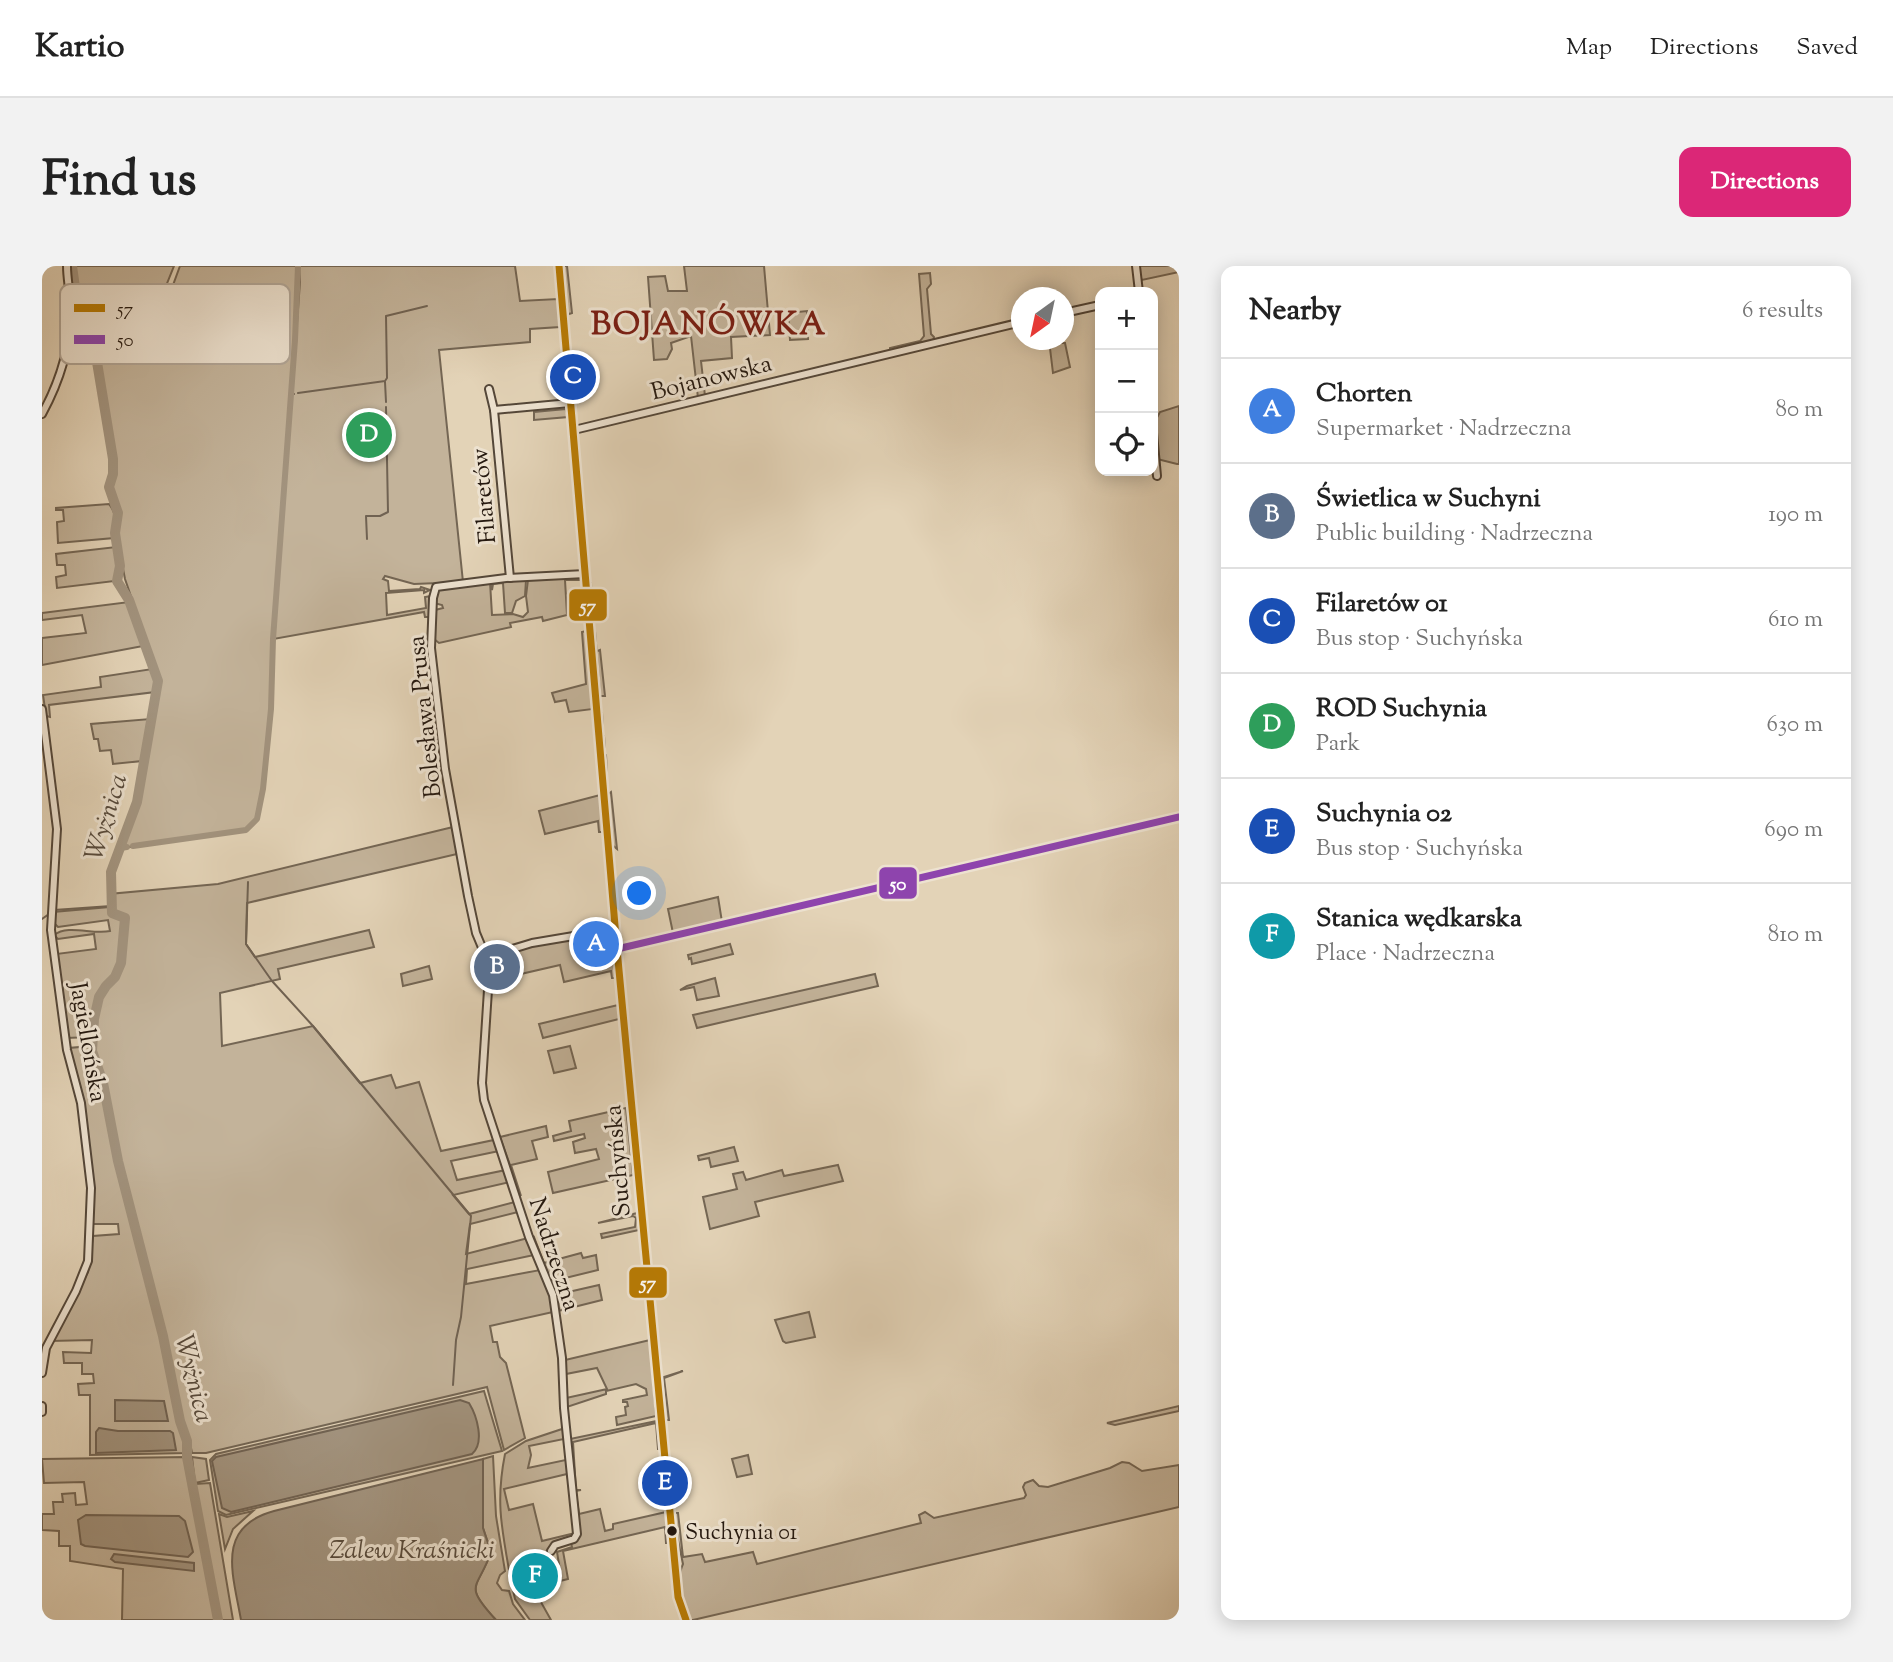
<!DOCTYPE html>
<meta charset="utf-8">
<style>
:root{--surface:#fff;--page:#f2f2f2;--text:#222;--muted:#767676;--line:#e0e0e0;--accent:#db2777}
body{margin:0;font-family:"Sorts Mill Goudy",serif;background:var(--page);color:var(--text)}
.controls{position:absolute;right:21px;top:21px;display:grid;overflow:hidden;border-radius:14px;box-shadow:0 4px 18px #0003}
.controls button{width:63px;height:63px;display:grid;place-items:center;padding:0;border:0;border-bottom:2px solid var(--line);background:var(--surface);color:var(--text);font:35px sans-serif}
.compass{position:absolute;left:969px;top:21px;width:63px;height:63px;border-radius:50%;background:var(--surface);box-shadow:0 4px 18px #0003;rotate:213deg}
.you{position:absolute;left:598px;top:628px;width:24px;height:24px;margin:-18px;border:5px solid #fff;border-radius:50%;background:#1a73e8;box-shadow:0 0 0 10px #1a73e833}
.badge{display:grid;place-items:center;width:46px;height:46px;border-radius:50%;background:var(--accent);color:#fff;font-size:23px;font-weight:700}
.pin{position:absolute;translate:-50% -50%;border:4px solid #fff;box-shadow:0 2px 7px #0006}
.list{margin:0;padding:0;list-style:none}
h2{display:flex;justify-content:space-between;align-items:center;height:91px;margin:0;padding:0 28px;font-size:30px}
h2 small{font-size:23px;font-weight:400;color:var(--muted)}
.list li{display:grid;grid-template-columns:46px 1fr auto;gap:21px;align-items:center;box-sizing:border-box;height:105px;padding:0 28px;border-top:2px solid var(--line)}
.list b{display:block;font-size:26px;white-space:nowrap}
.list p{margin:0;font-size:23px;white-space:nowrap;color:var(--muted)}
.list em{font-size:23px;font-style:normal;color:var(--muted)}
.icon{flex:none;width:38px;height:38px;fill:none;stroke:currentColor;stroke-width:2;stroke-linecap:round;stroke-linejoin:round}
.map{position:relative;flex:none;width:1137px;height:1354px;overflow:hidden;border-radius:14px}
header{display:flex;align-items:center;gap:42px;box-sizing:border-box;height:98px;padding:0 35px;background:var(--surface);border-bottom:2px solid var(--line)}
header strong{font-size:33px}
nav{display:flex;gap:38px;margin-inline-start:auto;font-size:24px}
.intro{display:flex;align-items:center;justify-content:space-between;box-sizing:border-box;height:168px;padding:0 42px}
h1{margin:0;font-size:49px}
.button{padding:18px 32px;border-radius:14px;background:var(--accent);color:#fff;font-size:24px;font-weight:700}
main{display:flex;gap:42px;padding:0 42px}
aside{flex:1;background:var(--surface);border-radius:14px;box-shadow:0 4px 18px #0003}
.map>svg:first-child{display:block}
.green{fill:#c3b39a;stroke:#746654;stroke-width:2}
.water{fill:#a2937e;stroke:#706252;stroke-width:2}
.lines{fill:none;stroke-linecap:round;stroke-linejoin:round}
.stream{stroke:#706252;stroke-width:2}
.canal{stroke:#a2937e;stroke-width:6}
.river{stroke:#a2937e;stroke-width:10}
.minor-casing{stroke:#544739;stroke-width:10}
.minor{stroke:#ede2d0;stroke-width:6}
.bus-1-casing{stroke:#ede2d0;stroke-width:12}
.bus-2-casing{stroke:#ede2d0;stroke-width:12}
.bus-1{stroke:#b87b04;stroke-width:7}
.bus-2{stroke:#8e44ad;stroke-width:7}
.bus-dot{fill:#24180f;stroke:#ede2d0;stroke-width:2.5}
.labels{text-anchor:middle;stroke-width:6;stroke-linejoin:round;paint-order:stroke}
.bus-label{font-size:22px;fill:#24180f;stroke:#ede2d0;text-anchor:start}
.street-label{font-size:24px;fill:#24180f;stroke:#ede2d0}
.water-label{font-size:26px;font-style:italic;fill:#56493b;stroke:#ede2d0}
.district-label{font-size:32px;font-weight:bold;letter-spacing:2px;fill:#7a1f14;stroke:#ede2d0}
.key{fill:#ede2d0;stroke:#b1a596;stroke-width:2}
.key-label{font-size:19px;fill:#24180f}
.line-badge{stroke:#ede2d0;stroke-width:2.5}
.badge-label{font-size:19px;text-anchor:middle;font-weight:bold;fill:#fff}
</style>
<header>
<strong>Kartio</strong>
<nav><a>Map</a><a>Directions</a><a>Saved</a></nav>
</header>
<div class="intro"><h1>Find us</h1><a class="button">Directions</a></div>
<main>
<div class="map">
<svg width="1137" height="1354" viewBox="0 0 1137 1354">
<rect width="100%" height="100%" fill="#e3d3b7"/>
<filter id="stains"><feTurbulence type="fractalNoise" baseFrequency=".00286" numOctaves="4"/><feColorMatrix values="0 0 0 0 .2 0 0 0 0 .09 0 0 0 0 .02 0 0 0 .5 -.17"/></filter>
<radialGradient id="worn" r=".72"><stop offset=".6" stop-color="#630" stop-opacity="0"/><stop offset="1" stop-color="#630" stop-opacity=".3"/></radialGradient>
<g class="green">
<polygon points="32,0 132,0 124,20 131,19 138,0 255,0 256,16 235,330 258,16 257,0 473,0 478,35 516,33 518,61 488,63 488,76 397,84 421,316 372,318 343,310 341,313 346,315 347,325 378,323 379,321 388,324 382,327 382,324 344,327 345,349 384,342 383,331 389,330 388,351 383,351 382,346 231,373 229,443 221,523 215,553 204,564 80,582 97,535 118,414 83,313 74,267 77,248 68,221 72,193 55,83 40,48 42,28 35,27"/>
<polygon points="521,0 525,0 530,47 527,48 525,46"/>
<polygon points="642,0 722,0 728,69 689,71 690,92 659,95 663,130 656,132 649,70 629,77 630,83 625,93 612,94 606,11 623,10 626,25 645,25"/>
<polygon points="1097,0 1137,0 1137,6 1100,14 1098,11"/>
<polygon points="888,7 889,18 885,23 889,68 892,71 891,75 848,86 848,82 878,75 882,70 877,8"/>
<polygon points="765,45 766,73 748,74 746,47"/>
<polygon points="1007,74 1019,74 1020,77 1023,77 1028,101 1011,107"/>
<polygon points="1137,140 1137,198 1135,198 1115,193 1112,157 1118,146"/>
<polygon points="524,143 526,151 492,154 492,146"/>
<path d="M67,238c10,12 4,21 5,34l-56,5 -1,-21 7,-1 -1,-11h-7v-2z"/>
<polygon points="74,281 77,300 74,312 76,320 72,315 15,322 14,311 24,309 23,299 15,299 14,288"/>
<polygon points="518,312 540,314 523,314 525,349 501,355 500,351 468,357 469,361 397,377 392,373 393,344 401,342 400,339 392,337 395,323 448,316 450,349 471,348 481,351 486,346 484,330 486,314"/>
<polygon points="484,314 483,330 474,335 470,347 463,347 461,317 451,318 450,324 449,317"/>
<polygon points="87,336 101,380 0,399 0,372 44,367 40,349 0,354 0,347"/>
<polygon points="544,365 551,443 527,446 524,434 513,436 510,427 544,418 540,366"/>
<polygon points="558,384 563,430 559,430 556,429 553,386"/>
<polygon points="110,403 114,415 113,426 7,439 8,451 4,450 1,429 59,421 58,411"/>
<polygon points="108,453 100,495 71,498 69,484 58,485 56,473 52,473 49,458"/>
<polygon points="569,526 575,583 569,578 565,529"/>
<polygon points="558,529 561,566 557,566 556,555 503,568 497,545"/>
<path d="M411,561l4,27 -210,49 -1,41 9,13 114,-27 5,17 -96,22 2,10 -60,14 2,53 91,-20 47,57 31,-8 5,13 23,-6 22,69 53,-11 5,11 -48,10 6,19 49,-10 4,12 -57,13 16,19 46,-12 3,10 -48,12 -4,30 62,-16 6,17 -67,14 -1,15 74,-14 8,15 5,27 -63,14 3,16h4l3,15 6,6 19,75 -21,12 -17,-63 -281,66h-14l-2,-10 -3,1v9l-97,2v-60h-11l-1,-11 16,-1 -1,-9h-11v-11h-18l-1,-11 28,1 1,-13 -41,1 37,-69 5,-36 26,-2 -1,-10h-25c0,-61 -9,-116 -24,-176l22,-2v-9l-25,1 -10,-84 40,-5 -2,-15 -36,5 -4,-4c14,-11 39,0 56,-4l-2,-11 -50,7 -5,-5v-10l56,-5v-13l109,-10z"/>
<polygon points="676,631 680,656 631,667 626,643"/>
<polygon points="545,670 545,679 548,679 549,684 561,682 562,687 570,688 573,712 570,712 569,705 522,716 518,699 470,710 468,705 464,706 459,688 491,679"/>
<polygon points="688,678 691,688 650,698 649,692 647,693 646,689"/>
<polygon points="387,700 390,713 361,720 359,708"/>
<polygon points="833,708 836,720 655,762 651,749"/>
<polygon points="673,712 677,730 655,734 652,721 638,724 645,720"/>
<polygon points="576,739 577,753 501,772 497,758"/>
<polygon points="528,780 534,802 512,807 506,785"/>
<polygon points="584,842 591,909 511,927 506,906 557,893 554,883 533,887 531,876 543,872 542,868 512,875 511,870 529,865 527,855"/>
<polygon points="504,860 506,871 490,875 495,893 469,899 479,930 458,871"/>
<polygon points="692,881 696,895 669,901 667,892 657,894 656,890"/>
<polygon points="796,899 801,915 713,936 717,950 668,963 661,931 695,923 691,908 701,906 704,914 740,904 742,910"/>
<polygon points="595,947 597,964 560,972 559,968 593,961 594,952 591,950 556,957"/>
<polygon points="492,971 502,997 539,987 541,992 554,989 556,1004 511,1015 513,1026 490,972"/>
<polygon points="557,1019 560,1034 516,1045 519,1065 513,1029"/>
<polygon points="767,1046 773,1071 744,1077 741,1075 733,1054"/>
<polygon points="608,1074 614,1150 575,1159 574,1151 584,1149 583,1141 586,1140 585,1136 581,1136 581,1134 605,1129 604,1123 594,1118 564,1125 564,1128 525,1141 524,1132 565,1123 555,1102 524,1108 523,1094"/>
<polygon points="641,1105 622,1112 627,1154 623,1154 619,1112"/>
<polygon points="442,1125 460,1185 184,1249 176,1245 168,1194 174,1188"/>
<polygon points="1137,1140 1137,1145 1073,1159 1065,1157"/>
<polygon points="614,1155 616,1157 618,1183 616,1183 614,1157 531,1176 534,1224 539,1224 533,1225 528,1173"/>
<path d="M523,1162l-1,11 -35,7 2,9 -3,13 38,-8 1,-11 3,41 -3,-16 -63,15 5,21 24,-6 9,37 33,-8 -3,5 -19,6 -8,9 -24,6 -1,8 -11,3c-8,-45 -13,-71 -4,-116l21,-13z"/>
<polygon points="706,1189 710,1208 695,1211 690,1193"/>
<path d="M451,1190l3,60 9,55 -5,4 -3,8 5,7 7,1 4,13 12,16h-29c-34,-37 -18,-30 -5,-68l-8,-24v-69z"/>
<polygon points="145,1191 175,1354 80,1354 81,1303 28,1295 28,1280 17,1280 17,1265 0,1264 0,1248 12,1248 11,1236 21,1236 20,1228 33,1227 34,1239 45,1238 42,1216 2,1217 0,1193"/>
<polygon points="150,1191 164,1193 167,1214 153,1217"/>
<path d="M1080,1196l7,1 13,8 37,-6v42l-486,113h-4c-6,-17 -14,-39 -6,-56l-10,-47 2,-4h3l5,44 19,-3 3,8 48,-10 4,12 164,-41 -2,-8 6,-3 9,6 90,-20 2,-3 -3,-8 2,-4 8,-3 6,6 9,1 62,-19z"/>
<polygon points="168,1217 191,1354 178,1354 153,1218"/>
<polygon points="534,1228 537,1248 558,1243 563,1265 571,1263 571,1258 624,1246 627,1277 624,1277 623,1261 521,1285 526,1313 491,1322 509,1354 488,1354 473,1333 467,1306 478,1303 481,1305 485,1319 504,1314 502,1303 508,1306 511,1313 519,1311 515,1286 530,1281 529,1277 536,1273"/>
<polygon points="211,1245 191,1263 183,1283 177,1248 185,1251"/>
</g>
<g class="water">
<polygon points="73,1134 122,1135 126,1155 73,1155"/>
<path d="M418,1134l9,3c8,13 16,40 3,51l-241,58 -9,-4 -10,-47 4,-4z"/>
<polygon points="57,1162 76,1165 128,1165 131,1167 134,1184 54,1187 54,1166"/>
<path d="M441,1193v69l8,24c-13,38 -29,31 5,68h-255c-8,-46 -26,-93 33,-109z"/>
<polygon points="44,1249 137,1250 143,1255 151,1286 146,1291 43,1280 39,1278 36,1254"/>
<polygon points="72,1288 152,1297 152,1305 73,1296 69,1293"/>
</g>
<g class="lines">
<g class="stream">
<polyline points="343,116 344,136"/>
<polyline points="256,127 343,115 345,112 344,50 385,40"/>
<polyline points="249,128 252,128"/>
<polyline points="325,273 324,250 338,250 346,246 344,141"/>
<polyline points="549,317 550,343"/>
<polyline points="551,348 552,358"/>
<polyline points="553,365 558,428"/>
<polyline points="559,437 559,442"/>
<polyline points="560,447 561,463"/>
<polyline points="562,470 563,483"/>
<polyline points="564,489 565,511"/>
<polyline points="566,518 566,523"/>
<polyline points="206,616 204,678 230,715 271,760 429,950 419,1051 414,1074 411,1119"/>
<polyline points="12,644 69,640"/>
<polyline points="0,653 7,648"/>
</g>
<g class="canal">
<polyline points="91,580 204,564 215,553 221,523 229,443 231,373 253,74 256,0"/>
<polyline points="78,582 85,581"/>
</g>
<polyline class="river" points="30,0 35,36 53,84 71,193 71,208 67,221 76,247 73,267 78,300 75,315 87,334 116,415 95,536 69,606 70,647 83,652 79,697 73,711 64,720 57,731 52,753 50,785 61,817 76,895 121,1070 138,1155 145,1175 145,1191 176,1354"/>
<defs>
<g id="minor">
<polyline points="517,0 575,683 636,1331 644,1354"/>
<polyline points="1094,0 1097,26"/>
<polyline points="1022,47 1058,39"/>
<polyline points="447,123 452,144 468,312"/>
<polyline points="452,144 528,137"/>
<path d="M0,148c18,-33 30,-72 28,-110 0,-13 -3,-25 -3,-38"/>
<polyline points="532,164 980,56"/>
<polyline points="1111,167 1115,210"/>
<polyline points="0,443 15,563 9,664 25,784 39,837 49,922 46,995 34,1025 4,1082 0,1107"/>
<polyline points="575,683 1137,551"/>
<polyline points="444,691 490,677 573,663"/>
<polyline points="0,1140 0,1146"/>
<polyline points="509,1285 513,1279 532,1273 535,1268 522,1142 520,1092 511,1029 487,971 442,834 440,817 446,724 444,691 434,667 426,630 403,503 389,382 391,332 394,321 464,312 543,308"/>
</g>
</defs>
<use href="#minor" class="minor-casing"/>
<use href="#minor" class="minor"/>
<defs>
<polyline id="bus-1" points="517,0 575,683 636,1331 644,1354"/>
<polyline id="bus-2" points="575,683 1137,551"/>
</defs>
<use href="#bus-1" class="bus-1-casing"/>
<use href="#bus-2" class="bus-2-casing"/>
<use href="#bus-1" class="bus-1"/>
<use href="#bus-2" class="bus-2"/>
</g>
<circle class="bus-dot" cx="630" cy="1265" r="6"/>
<g class="labels">
<g class="bus-label">
<text x="643" y="1273">Suchynia 01</text>
</g>
<g class="street-label">
<text transform="translate(669 111) rotate(-14)" y="8">Bojanowska</text>
<text transform="translate(441 230) rotate(-95)" y="8">Filaretów</text>
<text transform="translate(382 451) rotate(-96)" y="8">Bolesława Prusa</text>
<text transform="translate(47 776) rotate(80)" y="8">Jagiellońska</text>
<text transform="translate(575 895) rotate(-95)" y="8">Suchyńska</text>
<text transform="translate(513 988) rotate(72)" y="8">Nadrzeczna</text>
</g>
<g class="water-label">
<text transform="translate(63 551) rotate(-73)" y="9">Wyżnica</text>
<text transform="translate(153 1112) rotate(76)" y="9">Wyżnica</text>
<text x="370" y="1292">Zalew Kraśnicki</text>
</g>
<g class="district-label">
<text x="667" y="68">BOJANÓWKA</text>
</g>
</g>
<rect x="18" y="18" width="230" height="80" rx="10" class="key"/>
<rect x="32" y="38" width="31" height="8" fill="#b87b04"/>
<rect x="32" y="69" width="31" height="9" fill="#8e44ad"/>
<g class="key-label">
<text x="75" y="49">57</text>
<text x="75" y="80">50</text>
</g>
<g class="line-badge">
<rect x="526" y="322" width="40" height="34" rx="7" fill="#b87b04"/>
<rect x="836" y="600" width="40" height="34" rx="7" fill="#8e44ad"/>
<rect x="586" y="1000" width="40" height="33" rx="7" fill="#b87b04"/>
</g>
<g class="badge-label">
<text x="546" y="346">57</text>
<text x="856" y="624">50</text>
<text x="606" y="1023">57</text>
</g>
<rect width="100%" height="100%" filter="url(#stains)"/>
<rect width="100%" height="100%" fill="url(#worn)"/>
</svg>
<div class="controls">
<button>+</button>
<button>−</button>
<button><svg class="icon" aria-label="locate" viewBox="0 0 24 24"><circle cx="12" cy="12" r="6"/><path d="M12 2v4M12 18v4M2 12h4M18 12h4"/></svg></button>
</div>
<svg class="compass" viewBox="-18 -18 36 36"><path d="M0-13l5 13h-10z" fill="#e53935"/><path d="M0 13l5-13h-10z" fill="#767676"/></svg>
<div class="you"></div>
<div class="pin badge" style="left:554px;top:678px;background:#3f7fe0">A</div>
<div class="pin badge" style="left:455px;top:701px;background:#5c6f8a">B</div>
<div class="pin badge" style="left:531px;top:111px;background:#1a4fb4">C</div>
<div class="pin badge" style="left:327px;top:169px;background:#2e9e5b">D</div>
<div class="pin badge" style="left:623px;top:1217px;background:#1a4fb4">E</div>
<div class="pin badge" style="left:493px;top:1310px;background:#0f9aa8">F</div>
</div>
<aside>
<h2>Nearby<small>6 results</small></h2>
<ul class="list">
<li><span class="badge" style="background:#3f7fe0">A</span><div><b>Chorten</b><p>Supermarket · Nadrzeczna</p></div><em>80 m</em></li>
<li><span class="badge" style="background:#5c6f8a">B</span><div><b>Świetlica w Suchyni</b><p>Public building · Nadrzeczna</p></div><em>190 m</em></li>
<li><span class="badge" style="background:#1a4fb4">C</span><div><b>Filaretów 01</b><p>Bus stop · Suchyńska</p></div><em>610 m</em></li>
<li><span class="badge" style="background:#2e9e5b">D</span><div><b>ROD Suchynia</b><p>Park</p></div><em>630 m</em></li>
<li><span class="badge" style="background:#1a4fb4">E</span><div><b>Suchynia 02</b><p>Bus stop · Suchyńska</p></div><em>690 m</em></li>
<li><span class="badge" style="background:#0f9aa8">F</span><div><b>Stanica wędkarska</b><p>Place · Nadrzeczna</p></div><em>810 m</em></li>
</ul>
</aside>
</main>
